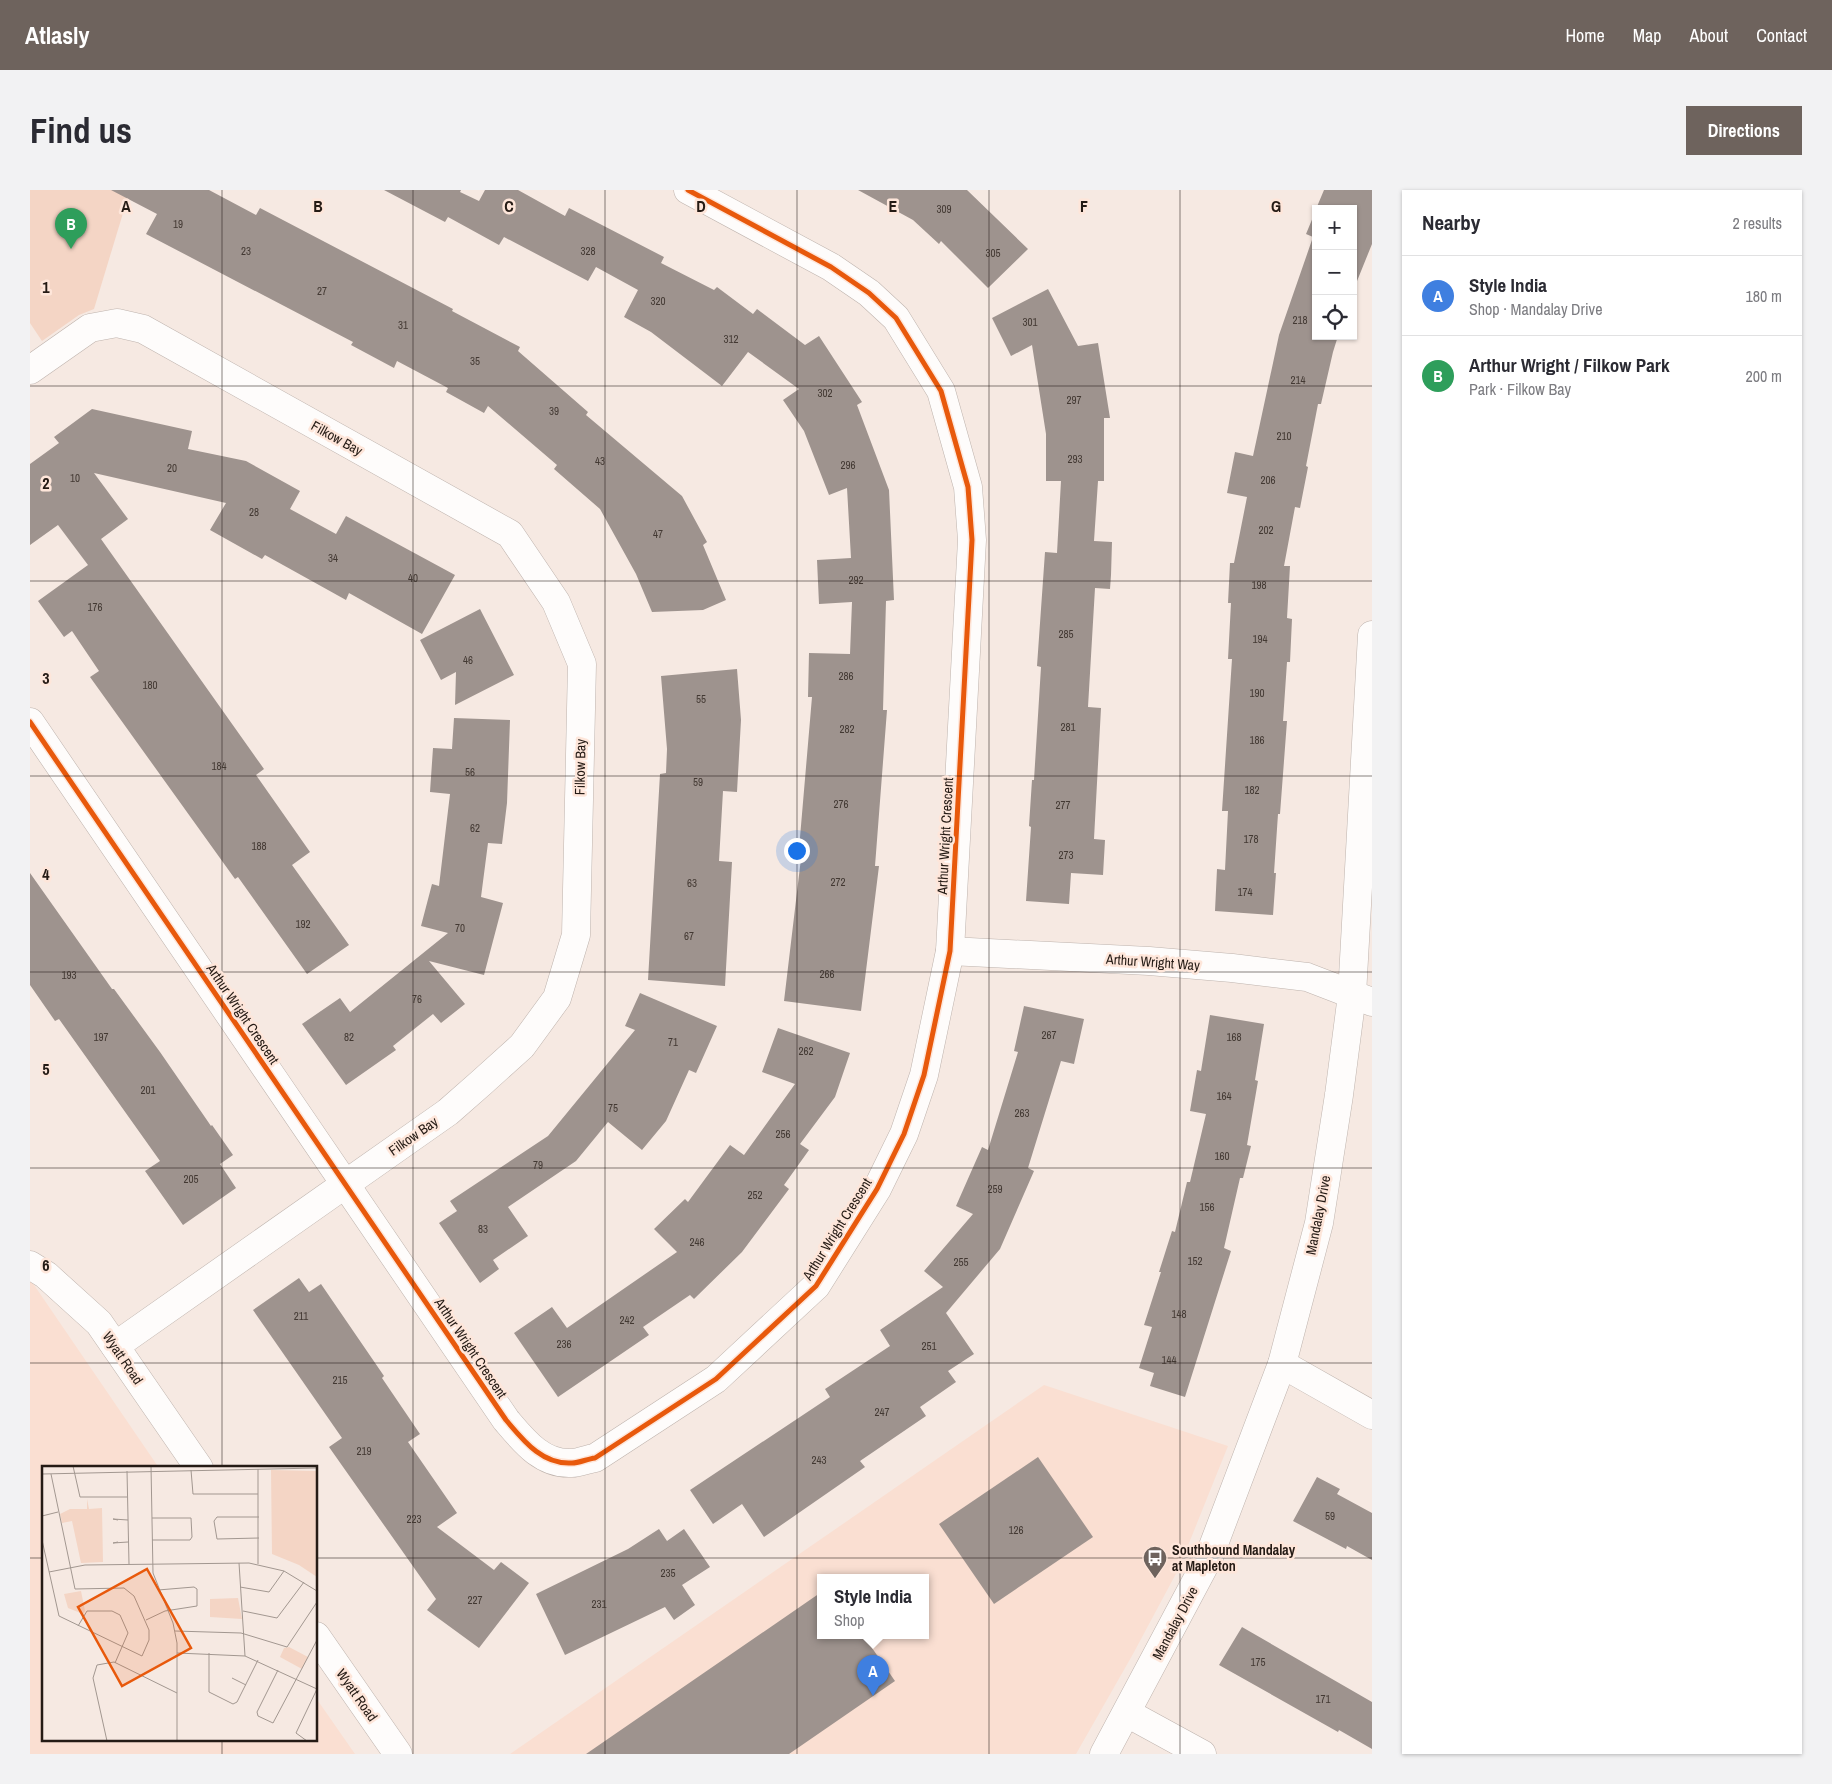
<!DOCTYPE html>
<meta charset="utf-8">
<style>
:root{--surface:#fff;--page:#f2f2f3;--text:#2b2b33;--muted:#7c7c81;--line:#e1e1e2;--accent:#6e635d}
body{margin:0;font-family:"Archivo Narrow",sans-serif;background:var(--page);color:var(--text)}
.controls{position:absolute;right:15px;top:15px;display:grid;overflow:hidden;border-radius:0px;box-shadow:0 1px 4px #0004}
.controls button{width:45px;height:45px;display:grid;place-items:center;padding:0;border:0;border-bottom:1px solid var(--line);background:var(--surface);color:var(--text);font:25px sans-serif}
.you{position:absolute;left:766px;top:660px;width:18px;height:18px;margin:-12px;border:4px solid #fff;border-radius:50%;background:#1a73e8;box-shadow:0 0 0 8px #1a73e833}
.badge{display:grid;place-items:center;width:32px;height:32px;border-radius:50%;background:var(--accent);color:#fff;font-size:16px;font-weight:700}
.pin{position:absolute;translate:-50% -41px;filter:drop-shadow(0 1px 2px #0008)}
.pin::after{content:'';position:absolute;top:26px;width:18px;height:15px;background:inherit;clip-path:polygon(0 0,100% 0,50% 100%)}
.popup{position:absolute;left:787px;top:1384px;width:112px;height:65px;box-sizing:border-box;display:grid;place-content:center;border-radius:0px;background:var(--surface);filter:drop-shadow(0 1px 4px #0005);font-size:16px;white-space:nowrap;color:var(--muted)}
.popup b{font-size:19px;color:var(--text)}
.popup::after{content:'';position:absolute;left:50%;top:100%;margin-left:-10px;border:10px solid transparent;border-top-color:var(--surface)}
.list{margin:0;padding:0;list-style:none}
h2{display:flex;justify-content:space-between;align-items:center;height:65px;margin:0;padding:0 20px;font-size:21px}
h2 small{font-size:16px;font-weight:400;color:var(--muted)}
.list li{display:grid;grid-template-columns:32px 1fr auto;gap:15px;align-items:center;box-sizing:border-box;height:80px;padding:0 20px;border-top:1px solid var(--line)}
.list b{display:block;font-size:19px;white-space:nowrap}
.list p{margin:0;font-size:16px;white-space:nowrap;color:var(--muted)}
.list em{font-size:16px;font-style:normal;color:var(--muted)}
.icon{flex:none;width:28px;height:28px;fill:none;stroke:currentColor;stroke-width:2;stroke-linecap:round;stroke-linejoin:round}
.map{position:relative;flex:none;width:1342px;height:1564px;overflow:hidden;border-radius:0px}
header{display:flex;align-items:center;gap:30px;box-sizing:border-box;height:70px;padding:0 25px;background:var(--accent);color:#fff}
header strong{font-size:24px}
nav{display:flex;gap:28px;margin-inline-start:auto;font-size:18px}
.intro{display:flex;align-items:center;justify-content:space-between;box-sizing:border-box;height:120px;padding:0 30px}
h1{margin:0;font-size:35px}
.button{padding:12px 22px;border-radius:0px;background:var(--accent);color:#fff;font-size:18px;font-weight:700}
main{display:flex;gap:30px;padding:0 30px}
aside{flex:1;background:var(--surface);border-radius:0px;box-shadow:0 1px 4px #0004}
.map>svg:first-child{display:block}
.built{fill:#fadfd2;fill-rule:evenodd}
.green{fill:#f4d5c5}
.building{fill:#9e938e}
.lines{fill:none;stroke-linecap:round;stroke-linejoin:round}
.minor-casing{stroke:#beb3ad;stroke-width:29}
.minor{stroke:#fefcfb;stroke-width:28}
.cycleway-casing{stroke:#fee6da;stroke-width:8}
.cycleway{stroke:#e8590c;stroke-width:5}
.grid{fill:none;stroke:#251b15;stroke-width:1;stroke-opacity:0.55}
.labels{text-anchor:middle;stroke-width:5;stroke-linejoin:round;paint-order:stroke}
.number-label{font-size:11px;fill:#433933}
.street-label{font-size:14px;fill:#251b15;stroke:#fee6da}
.poi-label{font-size:14px;font-weight:bold;fill:#251b15;stroke:#fee6da;text-anchor:start}
.inset-road{fill:none;stroke:#a29790;stroke-width:1}
.view{fill:#e8590c;fill-opacity:0.15;stroke:#e8590c;stroke-width:2.5}
.inset-edge{fill:none;stroke:#251b15;stroke-width:2.5}
.grid-label{font-size:16px;text-anchor:middle;font-weight:bold;fill:#251b15;stroke:#fee6da;stroke-width:5;stroke-linejoin:round;paint-order:stroke}
</style>
<header>
<strong>Atlasly</strong>
<nav><a>Home</a><a>Map</a><a>About</a><a>Contact</a></nav>
</header>
<div class="intro"><h1>Find us</h1><a class="button">Directions</a></div>
<main>
<div class="map">
<svg width="1342" height="1564" viewBox="0 0 1342 1564">
<rect width="100%" height="100%" fill="#f6e9e2"/>
<g class="built">
<polygon points="0,1089 129,1278 14,1278 14,1550 286,1550 286,1508 325,1564 0,1564"/>
<path d="M1014,1195l184,61 -49,122 -46,86 -57,100h-566zM790,1387h106v58h-106z"/>
</g>
<polygon class="green" points="0,0 100,0 64,119 49,125 12,151 0,133"/>
<g class="building">
<polygon points="81,0 179,0 226,25 230,18 423,119 422,121 490,157 488,161 558,222 556,225 652,306 677,352 673,355 696,410 673,420 622,422 606,384 570,319 524,279 527,275 458,216 454,223 416,202 418,198 367,171 364,178 321,155 323,152 116,44 127,24"/>
<polygon points="354,0 431,0 430,2 449,11 455,0 488,0 535,26 539,18 634,67 631,73 684,100 687,97 723,124 727,119 775,155 789,146 832,212 827,215 859,300 864,410 856,411 853,520 857,520 845,676 849,676 831,821 754,811 772,660 769,659 782,507 778,507 779,463 820,464 822,412 789,414 787,370 821,368 817,298 799,305 774,241 753,210 769,199 718,162 692,196 621,142 594,127 608,100 566,77 558,91 474,47 469,55 418,27 415,32"/>
<polygon points="828,0 937,0 998,59 958,98 911,51 909,54 883,30"/>
<polygon points="1294,0 1342,0 1342,54 1323,101 1323,19 1286,19"/>
<polygon points="1286,20 1286,146 1308,146 1303,162 1291,214 1288,214 1276,276 1278,277 1270,318 1265,317 1254,376 1260,376 1257,428 1262,429 1260,472 1257,472 1253,531 1257,531 1250,624 1248,624 1244,683 1246,683 1243,725 1185,721 1187,679 1195,680 1198,621 1192,621 1202,469 1198,469 1201,413 1198,413 1200,373 1204,373 1217,307 1197,303 1205,262 1223,266 1249,145 1283,47 1276,44"/>
<polygon points="1018,99 1048,156 1068,153 1080,228 1074,228 1074,291 1068,291 1064,351 1082,352 1081,385 1080,399 1065,398 1058,517 1071,518 1064,649 1075,650 1073,685 1041,683 1039,714 996,711 1001,637 999,636 1002,590 1004,590 1011,477 1007,476 1015,362 1027,363 1031,291 1016,291 1016,244 1002,155 981,166 962,128"/>
<polygon points="62,219 162,241 158,259 216,271 270,301 260,319 306,344 316,326 425,385 392,444 319,403 316,410 235,365 232,369 180,340 196,313 64,283 98,329 71,349 234,579 226,585 280,662 262,675 319,755 277,784 208,687 205,689 60,487 69,481 42,441 34,447 8,411 58,375 28,335 0,355 0,274 29,253 24,247"/>
<polygon points="450,419 484,485 425,515 426,482 411,490 390,450"/>
<polygon points="707,479 711,530 707,602 693,601 689,671 702,672 695,796 618,790 630,584 636,583 637,559 631,486"/>
<polygon points="424,528 480,530 477,613 472,654 458,653 451,707 473,713 454,785 399,771 435,814 411,833 403,824 363,856 366,860 316,895 272,834 310,808 320,822 418,743 391,736 402,694 409,696 420,604 400,602 403,558 422,559"/>
<polygon points="0,683 82,799 84,799 130,862 181,936 182,935 203,965 190,974 206,998 153,1035 115,981 130,971 29,829 25,831 0,795"/>
<polygon points="610,803 687,836 666,883 659,880 636,931 612,960 578,932 546,971 478,1017 498,1046 463,1070 469,1079 450,1093 409,1033 427,1021 420,1011 518,946 605,840 595,836"/>
<polygon points="994,816 1054,829 1044,874 1031,871 998,978 1004,981 970,1059 916,1123 944,1164 918,1181 926,1192 890,1217 896,1226 830,1271 835,1277 734,1347 712,1314 683,1334 660,1300 800,1207 795,1199 860,1156 850,1140 913,1097 894,1081 943,1024 926,1016 952,957 958,960 988,862 984,861"/>
<polygon points="1180,825 1234,834 1225,890 1228,891 1217,955 1221,956 1213,988 1210,988 1194,1058 1201,1061 1155,1207 1120,1196 1124,1183 1109,1178 1122,1137 1114,1135 1131,1082 1129,1082 1142,1041 1145,1042 1157,992 1160,992 1176,924 1160,921 1167,880 1171,881"/>
<polygon points="748,838 820,863 805,907 770,954 779,960 754,995 759,999 712,1062 664,1109 660,1105 613,1137 619,1145 528,1207 484,1143 522,1117 537,1138 647,1062 624,1039 655,1009 658,1012 700,955 714,965 765,894 732,882"/>
<polygon points="269,1088 279,1102 291,1094 354,1186 352,1188 390,1244 378,1252 427,1323 407,1337 464,1380 471,1372 499,1393 449,1458 397,1420 406,1409 299,1257 312,1248 223,1120"/>
<polygon points="1008,1267 1063,1347 964,1414 909,1334"/>
<polygon points="1287,1287 1310,1299 1307,1304 1342,1323 1342,1370 1317,1356 1316,1359 1263,1331"/>
<polygon points="629,1339 637,1351 654,1339 680,1377 652,1395 665,1415 644,1430 635,1417 535,1465 506,1404 598,1359"/>
<polygon points="790,1403 790,1445 833,1445 865,1491 759,1564 556,1564"/>
<polygon points="1212,1437 1342,1512 1342,1559 1309,1540 1308,1542 1189,1475"/>
</g>
<g class="lines">
<defs>
<g id="minor">
<polyline points="0,180 60,138 87,133 113,139 480,344 526,412 552,474 546,745 527,808 492,856 451,893 418,922 85,1156"/>
<path d="M0,532l476,698c17,20 36,45 66,43 7,0 15,-4 23,-5l121,-79 100,-93 61,-97 27,-55 20,-59 26,-124 22,-411 -4,-53 -27,-96 -45,-73 -27,-25 -38,-26 -143,-77"/>
<polyline points="920,761 1119,771 1202,778 1277,787 1342,812"/>
<polyline points="0,1075 16,1085 69,1133 169,1278"/>
<polyline points="1252,1174 1342,1225"/>
<polyline points="286,1446 368,1564"/>
<polyline points="1097,1523 1172,1564"/>
<polyline points="1074,1564 1179,1367 1252,1174 1289,1033 1309,905 1322,805 1342,445"/>
</g>
</defs>
<use href="#minor" class="minor-casing"/>
<use href="#minor" class="minor"/>
<defs>
<path id="cycleway" d="M0,532l476,698c17,20 36,45 66,43 7,0 15,-4 23,-5l121,-79 100,-93 61,-97 27,-55 20,-59 26,-124 22,-411 -4,-53 -27,-96 -45,-73 -27,-25 -38,-26 -143,-77"/>
</defs>
<use href="#cycleway" class="cycleway-casing"/>
<use href="#cycleway" class="cycleway"/>
</g>
<path class="grid" d="M192,0v1278M383,0v1564M575,0v1564M767,0v1564M959,0v1564M1150,0v1564M0,196h1342M0,391h1342M0,586h1342M0,782h1342M0,978h1342M0,1173h1342M0,1368h14M286,1368h1056M192,1550v14"/>
<defs>
<symbol id="bus-pin" viewBox="-11 -11 22 30"><path d="M0 17L-7.5 6A9.5 9.5 0 1 1 7.5 6Z" fill="#6e635d" stroke="#fee6da"/><path d="M-5-6H5V4H4V6H2V4H-2V6H-4V4H-5ZM-3.5-4V0h7V-4ZM-3.5 1.2v1.5H-2V1.2ZM2 1.2v1.5H3.5V1.2Z" fill="#fff"/></symbol>
</defs>
<g fill-rule="evenodd">
<use href="#bus-pin" x="1111" y="1354" width="28" height="38"/>
</g>
<g class="labels">
<g class="number-label">
<text x="914" y="23">309</text>
<text x="148" y="38">19</text>
<text x="216" y="65">23</text>
<text x="558" y="65">328</text>
<text x="963" y="67">305</text>
<text x="292" y="105">27</text>
<text x="628" y="115">320</text>
<text x="1270" y="134">218</text>
<text x="1000" y="136">301</text>
<text x="373" y="139">31</text>
<text x="701" y="153">312</text>
<text x="445" y="175">35</text>
<text x="1268" y="194">214</text>
<text x="795" y="207">302</text>
<text x="1044" y="214">297</text>
<text x="524" y="225">39</text>
<text x="1254" y="250">210</text>
<text x="1045" y="273">293</text>
<text x="570" y="275">43</text>
<text x="818" y="279">296</text>
<text x="142" y="282">20</text>
<text x="45" y="292">10</text>
<text x="1238" y="294">206</text>
<text x="224" y="326">28</text>
<text x="1236" y="344">202</text>
<text x="628" y="348">47</text>
<text x="303" y="372">34</text>
<text x="383" y="392">40</text>
<text x="826" y="394">292</text>
<text x="1229" y="399">198</text>
<text x="65" y="421">176</text>
<text x="1036" y="448">285</text>
<text x="1230" y="453">194</text>
<text x="438" y="474">46</text>
<text x="816" y="490">286</text>
<text x="120" y="499">180</text>
<text x="1227" y="507">190</text>
<text x="671" y="513">55</text>
<text x="1038" y="541">281</text>
<text x="817" y="543">282</text>
<text x="1227" y="554">186</text>
<text x="189" y="580">184</text>
<text x="440" y="586">56</text>
<text x="668" y="596">59</text>
<text x="1222" y="604">182</text>
<text x="811" y="618">276</text>
<text x="1033" y="619">277</text>
<text x="445" y="642">62</text>
<text x="1221" y="653">178</text>
<text x="229" y="660">188</text>
<text x="1036" y="669">273</text>
<text x="808" y="696">272</text>
<text x="662" y="697">63</text>
<text x="1215" y="706">174</text>
<text x="273" y="738">192</text>
<text x="430" y="742">70</text>
<text x="659" y="750">67</text>
<text x="797" y="788">266</text>
<text x="39" y="789">193</text>
<text x="387" y="813">76</text>
<text x="1019" y="849">267</text>
<text x="71" y="851">197</text>
<text x="319" y="851">82</text>
<text x="1204" y="851">168</text>
<text x="643" y="856">71</text>
<text x="776" y="865">262</text>
<text x="118" y="904">201</text>
<text x="1194" y="910">164</text>
<text x="583" y="922">75</text>
<text x="992" y="927">263</text>
<text x="753" y="948">256</text>
<text x="1192" y="970">160</text>
<text x="508" y="979">79</text>
<text x="161" y="993">205</text>
<text x="965" y="1003">259</text>
<text x="725" y="1009">252</text>
<text x="1177" y="1021">156</text>
<text x="453" y="1043">83</text>
<text x="667" y="1056">246</text>
<text x="1165" y="1075">152</text>
<text x="931" y="1076">255</text>
<text x="1149" y="1128">148</text>
<text x="271" y="1130">211</text>
<text x="597" y="1134">242</text>
<text x="534" y="1158">236</text>
<text x="899" y="1160">251</text>
<text x="1139" y="1174">144</text>
<text x="310" y="1194">215</text>
<text x="852" y="1226">247</text>
<text x="334" y="1265">219</text>
<text x="789" y="1274">243</text>
<text x="1300" y="1330">59</text>
<text x="384" y="1333">223</text>
<text x="986" y="1344">126</text>
<text x="638" y="1387">235</text>
<text x="445" y="1414">227</text>
<text x="569" y="1418">231</text>
<text x="1228" y="1476">175</text>
<text x="1293" y="1513">171</text>
</g>
<g class="street-label">
<text transform="translate(307 248) rotate(29)" y="5">Filkow Bay</text>
<text transform="translate(550 577) rotate(-89)" y="5">Filkow Bay</text>
<text transform="translate(915 646) rotate(-87)" y="5">Arthur Wright Crescent</text>
<text transform="translate(1123 772) rotate(4)" y="5">Arthur Wright Way</text>
<text transform="translate(213 824) rotate(56)" y="5">Arthur Wright Crescent</text>
<text transform="translate(383 946) rotate(-35)" y="5">Filkow Bay</text>
<text transform="translate(1288 1025) rotate(-79)" y="5">Mandalay Drive</text>
<text transform="translate(807 1039) rotate(-58)" y="5">Arthur Wright Crescent</text>
<text transform="translate(441 1158) rotate(56)" y="5">Arthur Wright Crescent</text>
<text transform="translate(93 1168) rotate(56)" y="5">Wyatt Road</text>
<text transform="translate(1145 1433) rotate(-62)" y="5">Mandalay Drive</text>
<text transform="translate(327 1505) rotate(55)" y="5">Wyatt Road</text>
</g>
<g class="poi-label">
<text x="1142" y="1365">Southbound Mandalay<tspan x="1142" dy="16">at Mapleton</tspan></text>
</g>
</g>
<g transform="translate(12 1276)">
<rect width="275" height="275" fill="#f6e9e2"/>
<path d="M229,4l46,1v106l-18,-12 -27,-11zM45,33l2,10 13,-1 1,54 -22,1 -9,-42 -10,2 -2,-9 10,-5h17zM39,125l4,20 -2,3 -15,-6 -4,-14zM196,132l4,21 -32,-2v-18zM247,181l19,10 -6,12 -22,-12 4,-9z" fill="#f4d5c5"/>
<path class="inset-road" d="M31,0l7,31h47M109,0l2,107 20,50 4,20v98M149,4l2,24h65M85,5l2,93M0,8l275,-6M0,50l16,-4M217,51h-42l-3,4 3,18 42,-1M110,52h39l1,19 -2,3h-38M76,54l-5,-1 15,1M0,74l17,76 83,40 7,-16v-10l-15,-34 -10,-8 -49,1 -24,-115M76,76l-5,1 15,-1M197,97l6,93M216,98v-95M7,106l36,-7 164,-2 35,8 33,20M198,121l29,5 15,-21M201,145l34,7 27,-36M104,154l19,-9 32,-5v-17l-3,-2 -36,3M36,160l9,-15h25l8,4 8,18 -13,30M133,165l66,2 46,14 30,-45M135,187l68,3 72,33M167,187v39l24,12 4,-2 21,-42M236,204l-21,42 1,4 15,7 44,-83M190,212l14,7M65,275l-14,-63 4,-13 17,-3 63,31M265,275l-11,-8 21,-44"/>
<path class="view" d="M105,103l44,79 -69,38 -44,-79z"/>
<rect width="275" height="275" class="inset-edge"/>
</g>
<g class="grid-label">
<text x="96" y="22">A</text>
<text x="288" y="22">B</text>
<text x="479" y="22">C</text>
<text x="671" y="22">D</text>
<text x="863" y="22">E</text>
<text x="1054" y="22">F</text>
<text x="1246" y="22">G</text>
<text x="16" y="103">1</text>
<text x="16" y="299">2</text>
<text x="16" y="494">3</text>
<text x="16" y="690">4</text>
<text x="16" y="885">5</text>
<text x="16" y="1081">6</text>
</g>
</svg>
<div class="controls">
<button>+</button>
<button>−</button>
<button><svg class="icon" aria-label="locate" viewBox="0 0 24 24"><circle cx="12" cy="12" r="6"/><path d="M12 2v4M12 18v4M2 12h4M18 12h4"/></svg></button>
</div>
<div class="you"></div>
<div class="pin badge" style="left:843px;top:1506px;background:#3f7fe0">A</div>
<div class="popup"><b>Style India</b>Shop</div>
<div class="pin badge" style="left:41px;top:59px;background:#2e9e5b">B</div>
</div>
<aside>
<h2>Nearby<small>2 results</small></h2>
<ul class="list">
<li><span class="badge" style="background:#3f7fe0">A</span><div><b>Style India</b><p>Shop · Mandalay Drive</p></div><em>180 m</em></li>
<li><span class="badge" style="background:#2e9e5b">B</span><div><b>Arthur Wright / Filkow Park</b><p>Park · Filkow Bay</p></div><em>200 m</em></li>
</ul>
</aside>
</main>
